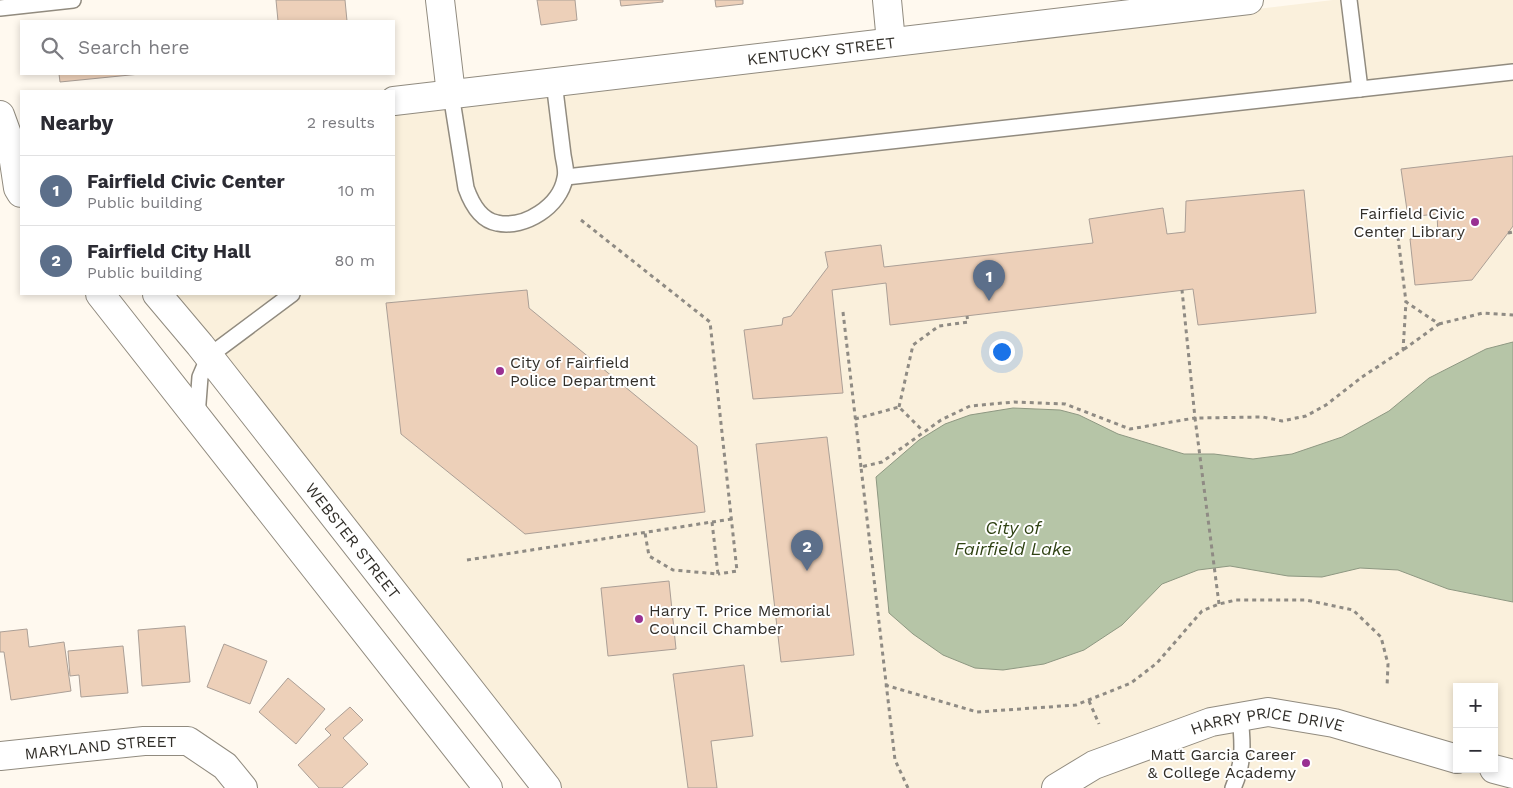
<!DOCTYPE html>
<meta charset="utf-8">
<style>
:root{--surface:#fff;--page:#f2f2f3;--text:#2b2b33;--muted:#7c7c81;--line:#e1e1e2;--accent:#d93025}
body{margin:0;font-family:"Work Sans",sans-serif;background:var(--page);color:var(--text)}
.controls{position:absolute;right:15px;bottom:15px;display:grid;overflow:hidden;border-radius:0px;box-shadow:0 2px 8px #0003}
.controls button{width:45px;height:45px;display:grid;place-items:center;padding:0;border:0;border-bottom:1px solid var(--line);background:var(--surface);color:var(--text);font:25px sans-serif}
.you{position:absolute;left:1001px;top:351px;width:18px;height:18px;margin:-12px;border:4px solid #fff;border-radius:50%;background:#1a73e8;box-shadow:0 0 0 8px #1a73e833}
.badge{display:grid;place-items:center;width:32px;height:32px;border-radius:50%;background:var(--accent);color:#fff;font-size:16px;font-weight:700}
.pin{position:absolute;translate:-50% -41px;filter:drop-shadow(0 1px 2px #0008)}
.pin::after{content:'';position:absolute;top:26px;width:18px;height:15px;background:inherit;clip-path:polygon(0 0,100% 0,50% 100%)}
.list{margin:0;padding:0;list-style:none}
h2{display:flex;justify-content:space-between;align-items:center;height:65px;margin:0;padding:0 20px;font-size:21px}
h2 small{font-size:16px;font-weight:400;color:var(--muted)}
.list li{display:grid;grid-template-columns:32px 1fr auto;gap:15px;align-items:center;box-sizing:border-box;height:70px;padding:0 20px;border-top:1px solid var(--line)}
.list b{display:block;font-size:19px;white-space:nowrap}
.list p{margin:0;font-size:16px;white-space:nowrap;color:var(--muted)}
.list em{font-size:16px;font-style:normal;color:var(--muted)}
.icon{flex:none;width:28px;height:28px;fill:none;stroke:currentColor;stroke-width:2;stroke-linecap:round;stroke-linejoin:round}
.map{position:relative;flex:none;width:1513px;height:788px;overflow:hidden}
.search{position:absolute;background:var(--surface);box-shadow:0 2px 8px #0003;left:20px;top:20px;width:375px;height:55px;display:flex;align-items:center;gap:12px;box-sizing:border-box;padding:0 18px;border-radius:0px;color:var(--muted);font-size:19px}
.panel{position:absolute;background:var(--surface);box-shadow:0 2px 8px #0003;left:20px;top:90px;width:375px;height:205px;border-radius:0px}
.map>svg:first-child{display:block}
.built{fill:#faf0dc;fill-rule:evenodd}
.water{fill:#b6c5a7;stroke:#8e9882}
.building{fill:#edd0b9;stroke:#ab9f96}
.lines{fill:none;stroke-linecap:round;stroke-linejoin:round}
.service-casing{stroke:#918b7f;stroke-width:18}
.minor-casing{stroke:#918b7f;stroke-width:30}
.path{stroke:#8f8b84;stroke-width:3;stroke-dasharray:4 4;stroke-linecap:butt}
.service{stroke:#fff;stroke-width:15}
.minor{stroke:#fff;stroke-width:28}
.poi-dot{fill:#993092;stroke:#fff;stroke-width:2}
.labels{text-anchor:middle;stroke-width:4;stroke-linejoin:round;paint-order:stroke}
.street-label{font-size:16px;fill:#322f2a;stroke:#fff}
.poi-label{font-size:16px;fill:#322f2a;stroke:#fff;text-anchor:end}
.water-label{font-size:18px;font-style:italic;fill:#2f4213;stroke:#fff}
</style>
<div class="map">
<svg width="1513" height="788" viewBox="0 0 1513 788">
<rect width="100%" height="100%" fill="#fff9ef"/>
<path class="built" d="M1333,0h180v788h-980l-379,-494h240v-183zM1457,687h37v82h-37z"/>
<polygon class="water" points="1513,342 1513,602 1448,589 1398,570 1360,568 1322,577 1288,576 1230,566 1198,570 1162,584 1122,625 1084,650 1044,664 1003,670 975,668 943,655 913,634 889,613 876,477 919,440 945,424 970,415 1013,408 1060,410 1079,415 1118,434 1184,454 1214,454 1253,459 1292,454 1342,437 1389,411 1429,378 1486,349"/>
<g class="building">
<polygon points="276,0 345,0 347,21 278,21"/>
<polygon points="537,0 575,0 577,20 541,25"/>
<polygon points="620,0 663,0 663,2 621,6"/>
<polygon points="715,0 743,0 743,4 716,7"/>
<polygon points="59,74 140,74 60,82"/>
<polygon points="1513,156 1513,226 1508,233 1472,280 1415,285 1410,239 1438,235 1437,214 1408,217 1401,169"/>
<polygon points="1304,190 1316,313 1198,325 1193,289 890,325 886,283 832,290 843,393 753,399 744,330 782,325 783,318 791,316 828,267 825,252 881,245 884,267 1093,243 1089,219 1163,208 1167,234 1185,232 1186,201"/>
<polygon points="527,290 529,308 697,446 705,512 525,534 401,434 386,303"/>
<polygon points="827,437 854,655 781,662 756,444"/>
<polygon points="669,581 676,649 608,656 601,588"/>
<polygon points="185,626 190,682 142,686 138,630"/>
<polygon points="27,629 29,647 64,642 71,691 11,700 4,652 0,652 0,632"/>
<polygon points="224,644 267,661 250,704 207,687"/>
<polygon points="123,646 128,693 81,697 79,675 70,676 68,651"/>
<polygon points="744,665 753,736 711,741 717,788 688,788 673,674"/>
<polygon points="288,678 325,709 296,744 259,712"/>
<polygon points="350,707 363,720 343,738 368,764 342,788 319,788 298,765 331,735 325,729"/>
</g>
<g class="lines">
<defs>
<g id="service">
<polyline points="1349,0 1360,89"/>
<polyline points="0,8 73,0"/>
<path d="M451,94l15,94c5,14 14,32 31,35 28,6 63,-17 68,-45 2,-7 -1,-16 -2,-23 -3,-24 -6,-49 -9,-73"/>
<polyline points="566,177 1513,72"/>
<polyline points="197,416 200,377 209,356 292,294"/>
<path d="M1233,788c11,-24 10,-45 7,-71"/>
</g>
<g id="minor">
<polyline points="440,0 451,94"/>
<polyline points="887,0 891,42"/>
<path id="s1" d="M394,101l855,-101"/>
<polyline points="0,115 12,148 18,188 21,193"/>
<polyline points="100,294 488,788"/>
<path id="s2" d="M157,294l43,51 347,443"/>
<path id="s3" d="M0,756l144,-15h44l37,25 18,22"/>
<polyline points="1494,769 1513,774"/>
<path id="s4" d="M1056,788l38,-23 117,-43 57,-10 66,11 123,36"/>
</g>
</defs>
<use href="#service" class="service-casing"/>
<use href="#minor" class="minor-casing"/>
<g class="path">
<polyline points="581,220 710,322 737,571 718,574"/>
<polyline points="1397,229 1406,302"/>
<polyline points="1508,233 1513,232"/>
<polyline points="843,312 861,467"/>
<polyline points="1439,324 1483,313 1513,315"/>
<polyline points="899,407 913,345 939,326 968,322 967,316"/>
<polyline points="855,419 899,407 923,431"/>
<polyline points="712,522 732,519"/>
<polyline points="467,560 712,522 718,574 673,570 649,556 645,533"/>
<polyline points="1219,604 1195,418 1263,417 1282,421 1306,416 1326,405 1362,377 1403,350 1406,302 1439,324 1403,350"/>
<polyline points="885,685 977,712 1076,705 1131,683 1157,663 1202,611 1219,604 1236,600 1306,600 1353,610 1381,637 1388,664 1387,687"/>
<polyline points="1089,701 1099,724"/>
<polyline points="908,788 895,760 861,467 882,462 941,420 970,406 1014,402 1065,404 1130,429 1195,418 1182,290"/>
</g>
<use href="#service" class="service"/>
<use href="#minor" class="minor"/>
</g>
<g class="poi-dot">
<circle cx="1475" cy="222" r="5"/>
<circle cx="500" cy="371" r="5"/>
<circle cx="639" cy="619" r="5"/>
<circle cx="1306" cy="763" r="5"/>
</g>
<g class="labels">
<g class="street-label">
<text dy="6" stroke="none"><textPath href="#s1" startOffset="430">KENTUCKY STREET</textPath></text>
<text dy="6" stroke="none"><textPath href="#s2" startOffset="315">WEBSTER STREET</textPath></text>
<text dy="6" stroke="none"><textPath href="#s4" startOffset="226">HARRY PRICE DRIVE</textPath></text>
<text dy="6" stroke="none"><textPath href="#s3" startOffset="101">MARYLAND STREET</textPath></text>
</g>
<g class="poi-label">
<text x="1465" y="219">Fairfield Civic<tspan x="1465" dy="18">Center Library</tspan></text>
<text x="510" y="368" text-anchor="start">City of Fairfield<tspan x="510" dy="18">Police Department</tspan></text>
<text x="649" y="616" text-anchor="start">Harry T. Price Memorial<tspan x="649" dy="18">Council Chamber</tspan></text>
<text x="1296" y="760">Matt Garcia Career<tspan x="1296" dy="18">&amp; College Academy</tspan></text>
</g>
<g class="water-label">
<text x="1013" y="534">City of<tspan x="1013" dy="21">Fairfield Lake</tspan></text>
</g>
</g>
</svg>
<div class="controls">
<button>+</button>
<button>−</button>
</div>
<div class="you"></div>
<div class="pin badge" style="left:989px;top:301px;background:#5c6f8a">1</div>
<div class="pin badge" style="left:807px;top:571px;background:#5c6f8a">2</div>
<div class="search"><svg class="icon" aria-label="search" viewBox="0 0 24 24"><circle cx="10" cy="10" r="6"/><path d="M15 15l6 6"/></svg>Search here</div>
<section class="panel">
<h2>Nearby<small>2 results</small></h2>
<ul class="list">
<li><span class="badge" style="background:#5c6f8a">1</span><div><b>Fairfield Civic Center</b><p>Public building</p></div><em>10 m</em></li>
<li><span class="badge" style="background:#5c6f8a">2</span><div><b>Fairfield City Hall</b><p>Public building</p></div><em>80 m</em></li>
</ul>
</section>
</div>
